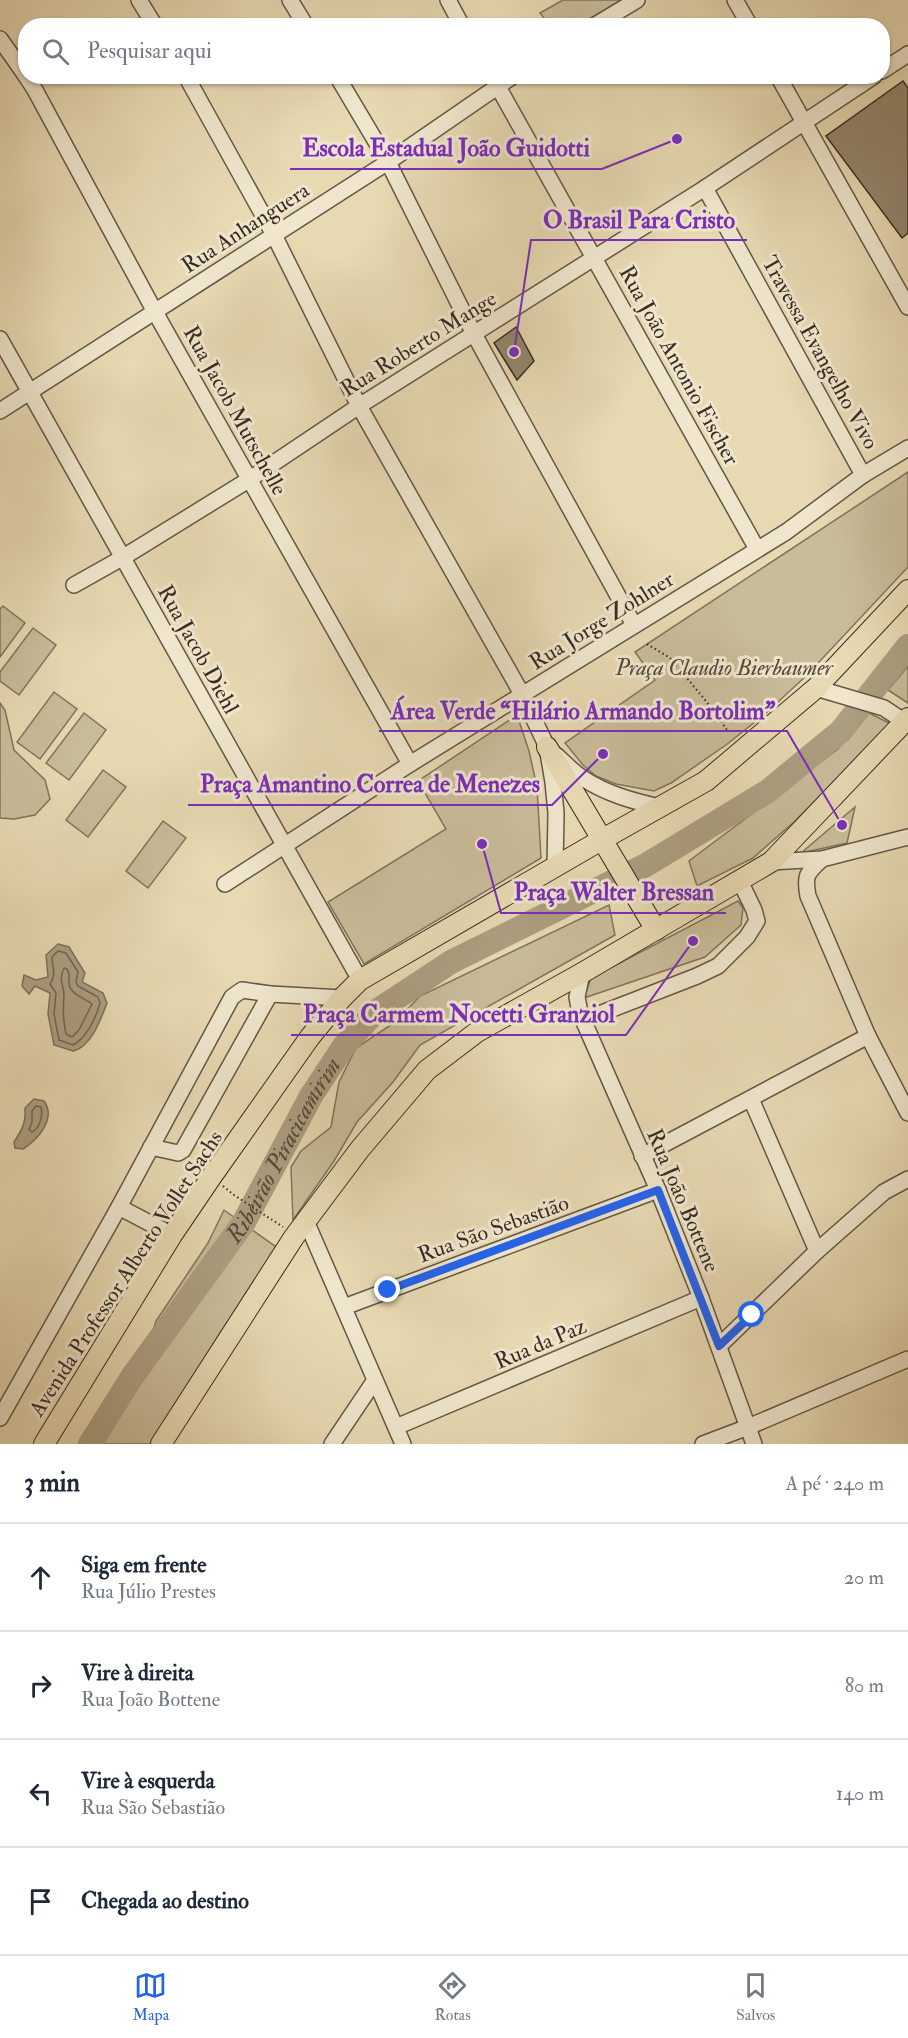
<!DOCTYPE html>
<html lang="pt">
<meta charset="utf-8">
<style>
:root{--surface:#fff;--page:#f6f6f7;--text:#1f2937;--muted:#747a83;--line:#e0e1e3;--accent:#2563eb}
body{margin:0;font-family:"IM FELL Double Pica",serif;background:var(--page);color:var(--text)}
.stop{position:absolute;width:18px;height:18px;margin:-14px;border:4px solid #2563eb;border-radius:50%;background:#fff}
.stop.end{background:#2563eb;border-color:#fff;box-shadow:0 2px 6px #0008}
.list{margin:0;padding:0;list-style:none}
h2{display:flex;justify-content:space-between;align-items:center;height:78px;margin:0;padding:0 24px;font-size:26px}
h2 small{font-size:20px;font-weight:400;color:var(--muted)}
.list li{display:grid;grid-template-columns:39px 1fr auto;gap:18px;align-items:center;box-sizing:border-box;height:108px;padding:0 24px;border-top:2px solid var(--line)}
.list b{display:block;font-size:22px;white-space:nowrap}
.list p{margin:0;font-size:20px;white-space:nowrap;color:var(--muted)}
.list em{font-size:20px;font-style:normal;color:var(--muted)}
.icon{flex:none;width:33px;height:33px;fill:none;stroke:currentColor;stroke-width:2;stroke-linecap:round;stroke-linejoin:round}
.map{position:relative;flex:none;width:908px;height:1444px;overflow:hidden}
.search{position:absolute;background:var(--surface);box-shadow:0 2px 4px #0004;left:18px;right:18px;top:18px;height:66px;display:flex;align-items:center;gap:15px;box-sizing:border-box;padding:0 21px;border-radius:24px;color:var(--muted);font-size:22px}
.sheet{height:510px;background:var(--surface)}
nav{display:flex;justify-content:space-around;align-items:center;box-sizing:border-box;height:84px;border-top:2px solid var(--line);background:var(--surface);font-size:16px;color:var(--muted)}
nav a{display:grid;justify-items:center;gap:3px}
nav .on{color:var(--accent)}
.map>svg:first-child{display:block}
.green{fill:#c9bc9a;stroke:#81745e;stroke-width:1.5}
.water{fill:#ac9e81;stroke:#7e705b;stroke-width:1.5}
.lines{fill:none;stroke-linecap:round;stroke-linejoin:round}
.shore{stroke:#726552;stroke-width:1.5}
.river{stroke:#ac9e81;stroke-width:24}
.building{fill:#93866d;stroke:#392c23;stroke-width:1.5}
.minor-casing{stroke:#645747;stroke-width:18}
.major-casing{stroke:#392c23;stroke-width:22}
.path{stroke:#392c23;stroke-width:2;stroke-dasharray:1.5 3;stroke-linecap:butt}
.minor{stroke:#efe6cd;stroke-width:15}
.major{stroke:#e7d9b2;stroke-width:20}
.route{stroke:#2563eb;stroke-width:8}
.labels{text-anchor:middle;stroke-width:6;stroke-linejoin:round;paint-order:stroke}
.street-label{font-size:22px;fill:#392c23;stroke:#efe6cd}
.park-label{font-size:22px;font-style:italic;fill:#56493b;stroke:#efe6cd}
.water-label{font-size:24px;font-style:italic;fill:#56483a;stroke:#efe6cd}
.leader{fill:none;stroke:#7b2cbf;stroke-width:2}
.callout-dot{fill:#7b2cbf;stroke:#efe6cd;stroke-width:2}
.callout-label{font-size:24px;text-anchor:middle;font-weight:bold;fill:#7b2cbf;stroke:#efe6cd;stroke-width:6;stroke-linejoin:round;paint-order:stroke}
</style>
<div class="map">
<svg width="908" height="1444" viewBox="0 0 908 1444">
<rect width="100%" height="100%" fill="#e7d9b2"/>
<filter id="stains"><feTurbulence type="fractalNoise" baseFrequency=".00333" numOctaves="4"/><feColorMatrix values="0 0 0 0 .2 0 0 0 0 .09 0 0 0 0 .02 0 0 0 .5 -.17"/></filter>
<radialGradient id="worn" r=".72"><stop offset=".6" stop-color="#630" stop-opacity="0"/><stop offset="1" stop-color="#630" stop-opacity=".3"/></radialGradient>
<g class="green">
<polygon points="563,0 621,0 579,25 549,25 540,13"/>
<polygon points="908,472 908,567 806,676 765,714 726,745 671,783 654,791 616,784 596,776 583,765 565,743 655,680 635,652"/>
<polygon points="3,606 25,623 0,657 0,609"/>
<polygon points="33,628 56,645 19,695 0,681 0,672"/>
<polygon points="908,666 908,703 888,690"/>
<polygon points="54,692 77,709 40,759 17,742"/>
<polygon points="0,703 5,710 14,750 45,780 50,799 35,815 14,819 0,818"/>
<polygon points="867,712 891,724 794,822 753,858 697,886 689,861 838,749"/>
<polygon points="84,713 106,730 69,780 46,763"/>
<polygon points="517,715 529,751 537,787 541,858 364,964 328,902 446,829 418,781"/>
<polygon points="103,770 126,787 88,837 66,820"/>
<polygon points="855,807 847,843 801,853"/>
<polygon points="163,821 186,838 148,888 126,871"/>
<polygon points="738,901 743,908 741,925 705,957 584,998 591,978"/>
<polygon points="609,905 615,935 420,1045 393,1082 357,1122 334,1161 293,1220 291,1167 301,1151 331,1127 339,1082 356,1048 394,1023 420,996"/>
<polygon points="224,1210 279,1249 156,1444 97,1444 135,1384 156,1321 208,1243"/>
</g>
<g class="water">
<path d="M58,944l11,3 16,26 -3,9 21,11 4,10c-6,16 -16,44 -34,48l-19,-6 -6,-31 2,-21 -15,-7 -6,8 -7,-8 2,-11 12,5 12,-3 -2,-22z"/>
<path d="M34,1099l10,2c13,18 -7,39 -21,48l-8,-1 -1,-6c8,-12 12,-19 11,-34z"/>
</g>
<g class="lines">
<g class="shore">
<path d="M58,951l8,2 12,19 -2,10 2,4 20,11 2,6c-4,14 -13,35 -27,42l-14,-5 -5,-26 2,-21 -6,-9c7,-10 2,-16 2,-27z"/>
<path d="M64,968l3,1c4,6 1,8 2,15 2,11 16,14 23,20l-13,26 -7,7 -6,-3c-3,-15 -3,-23 -2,-38 0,-12 -6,-15 0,-28z"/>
<path d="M36,1106l5,1c2,9 -1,21 -9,25l-3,-2 3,-8v-11z"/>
</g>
<path class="river" id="s1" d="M90,1444l42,-67 112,-155 67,-126 33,-50 31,-34 76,-50 195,-97 122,-74 73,-60 67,-85"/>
</g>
<g class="building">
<polygon points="903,81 908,88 908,233 902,238 826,136"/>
<polygon points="516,327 534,361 517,380 494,343"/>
</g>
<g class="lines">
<defs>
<g id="minor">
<polyline points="139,0 155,26"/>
<polyline points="290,0 306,26"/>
<polyline points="448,0 462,26"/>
<polyline points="735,0 750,26"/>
<polyline points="594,26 637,0"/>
<polyline points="0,39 26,76"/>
<polyline points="882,71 908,54"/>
<polyline points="26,76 35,90 155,312 410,764"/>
<polyline points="186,76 274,235 359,406 523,696 547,747 553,782 556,813 555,868"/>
<polyline points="337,76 388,162 474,334 634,625"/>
<polyline points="492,76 757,549"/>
<polyline points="778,76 908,307"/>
<polyline points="705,188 863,475"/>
<polyline points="0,339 360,980"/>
<polyline points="0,411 388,162 513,76"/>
<polyline points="74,585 122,558 250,479 359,406 705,188 874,76"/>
<polyline points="816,688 884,708 908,724"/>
<path d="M556,755c9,8 18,18 28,24 23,15 49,22 75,28"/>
<path d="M822,859c-15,14 -18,16 -14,37l60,140 40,77"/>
<polyline points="771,862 822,859 908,837"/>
<polyline points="225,884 410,764 786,532 863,475 908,448"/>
<polyline points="582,973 577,997 580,1013 658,1190 701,1298 754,1444"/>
<polyline points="584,1020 697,976 718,966 747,937 757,921 754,910 740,881"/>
<polyline points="751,1099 817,1251"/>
<polyline points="151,1147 178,1153 183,1150 270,994"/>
<polyline points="642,1156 868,1036"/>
<polyline points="119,1207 172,1235"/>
<polyline points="306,1221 403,1444"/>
<polyline points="344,1307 658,1190"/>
<polyline points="719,1346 817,1251 884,1192 908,1179"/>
<polyline points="0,1418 119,1207 232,997 242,990 270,994 342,998"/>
<polyline points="396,1427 701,1298"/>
<polyline points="332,1444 375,1380"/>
<polyline points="703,1444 748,1427 908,1359"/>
</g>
<g id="major">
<polyline points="547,747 656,930"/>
<polyline points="44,1444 172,1235 212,1176 310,1037 342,998 360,980 603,839 706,781 816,688 908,590"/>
<polyline points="161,1444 294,1237 360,1149 427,1070 477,1032 582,973 771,862 908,718"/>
</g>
</defs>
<use href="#minor" class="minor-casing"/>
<use href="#major" class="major-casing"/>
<g class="path">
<polyline points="647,644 670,658 706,701 727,730"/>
<polyline points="223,1186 234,1195 283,1227"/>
</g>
<use href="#minor" class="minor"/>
<use href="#major" class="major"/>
</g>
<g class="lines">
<polyline class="route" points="388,1290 658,1190 719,1346 752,1315"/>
</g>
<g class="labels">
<g class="street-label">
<text transform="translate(245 227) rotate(-33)" y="8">Rua Anhanguera</text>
<text transform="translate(418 343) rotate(-32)" y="8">Rua Roberto Mange</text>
<text transform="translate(821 352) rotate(61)" y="8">Travessa Evangelho Vivo</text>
<text transform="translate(680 365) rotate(61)" y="8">Rua João Antonio Fischer</text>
<text transform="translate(236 410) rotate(61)" y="8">Rua Jacob Mutschelle</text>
<text transform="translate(601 620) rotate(-32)" y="8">Rua Jorge Zohlner</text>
<text transform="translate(199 649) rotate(61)" y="8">Rua Jacob Diehl</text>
<text transform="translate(684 1200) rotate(67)" y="8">Rua João Bottene</text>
<text transform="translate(493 1228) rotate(-20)" y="8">Rua São Sebastião</text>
<text transform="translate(125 1273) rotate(-57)" y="8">Avenida Professor Alberto Vollet Sachs</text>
<text transform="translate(540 1343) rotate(-23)" y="8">Rua da Paz</text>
</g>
<g class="park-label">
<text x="724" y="675">Praça Claudio Bierbaumer</text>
</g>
<g class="water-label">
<text dy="8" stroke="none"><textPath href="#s1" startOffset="352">Ribeirão Piracicamirim</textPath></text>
</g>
</g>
<path class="leader" d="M677 139L602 169H290M514 352L531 240H747M842 825L787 731H379M603 754L552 805H188M482 844L501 913H726M693 941L626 1035H291"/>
<g class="callout-dot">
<circle cx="677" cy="139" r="6"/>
<circle cx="514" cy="352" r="6"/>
<circle cx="842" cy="825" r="6"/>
<circle cx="603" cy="754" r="6"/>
<circle cx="482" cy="844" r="6"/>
<circle cx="693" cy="941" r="6"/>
</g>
<g class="callout-label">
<text x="446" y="156">Escola Estadual João Guidotti</text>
<text x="639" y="228">O Brasil Para Cristo</text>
<text x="583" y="719">Área Verde “Hilário Armando Bortolim”</text>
<text x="370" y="792">Praça Amantino Correa de Menezes</text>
<text x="614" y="900">Praça Walter Bressan</text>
<text x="459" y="1022">Praça Carmem Nocetti Granziol</text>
</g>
<rect width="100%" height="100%" filter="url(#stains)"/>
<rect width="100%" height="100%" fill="url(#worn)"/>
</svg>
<div class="stop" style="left:752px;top:1315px"></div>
<div class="stop end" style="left:388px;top:1290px"></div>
<div class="search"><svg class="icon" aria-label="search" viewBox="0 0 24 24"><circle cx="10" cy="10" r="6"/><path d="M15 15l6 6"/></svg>Pesquisar aqui</div>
</div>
<section class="sheet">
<h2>3 min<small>A pé · 240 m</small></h2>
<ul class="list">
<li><svg class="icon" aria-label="ahead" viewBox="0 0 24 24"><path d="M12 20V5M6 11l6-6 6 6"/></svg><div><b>Siga em frente</b><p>Rua Júlio Prestes</p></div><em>20 m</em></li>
<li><svg class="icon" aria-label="right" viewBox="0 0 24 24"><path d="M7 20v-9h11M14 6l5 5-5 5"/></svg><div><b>Vire à direita</b><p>Rua João Bottene</p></div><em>80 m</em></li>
<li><svg class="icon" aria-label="left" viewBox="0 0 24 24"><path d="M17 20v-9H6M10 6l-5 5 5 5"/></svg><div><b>Vire à esquerda</b><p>Rua São Sebastião</p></div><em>140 m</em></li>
<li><svg class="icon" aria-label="arrive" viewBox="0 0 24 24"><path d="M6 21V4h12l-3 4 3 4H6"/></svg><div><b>Chegada ao destino</b></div></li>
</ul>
</section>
<nav>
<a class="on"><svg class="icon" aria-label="map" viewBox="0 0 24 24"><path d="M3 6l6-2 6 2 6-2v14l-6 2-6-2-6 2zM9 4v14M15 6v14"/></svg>Mapa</a>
<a><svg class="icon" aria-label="directions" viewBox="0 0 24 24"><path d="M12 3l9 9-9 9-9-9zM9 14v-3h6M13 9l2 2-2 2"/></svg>Rotas</a>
<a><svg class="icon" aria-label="saved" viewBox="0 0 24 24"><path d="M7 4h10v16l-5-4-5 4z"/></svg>Salvos</a>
</nav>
